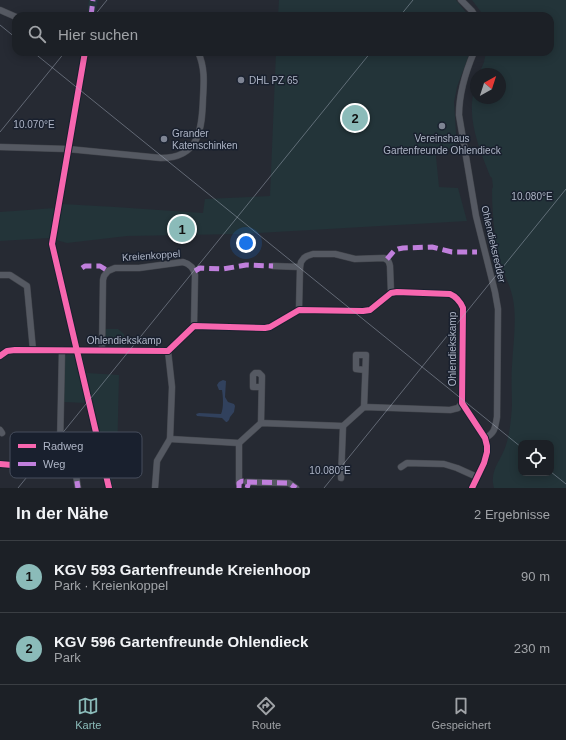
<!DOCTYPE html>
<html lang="de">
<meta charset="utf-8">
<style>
:root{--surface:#1c2026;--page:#292d32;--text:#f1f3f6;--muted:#a0a3a7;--line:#3a3e43;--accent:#8bbbb9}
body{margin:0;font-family:Helvetica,sans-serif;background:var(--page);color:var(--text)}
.controls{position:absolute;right:12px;bottom:12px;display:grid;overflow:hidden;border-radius:8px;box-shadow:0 2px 10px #0003}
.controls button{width:36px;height:36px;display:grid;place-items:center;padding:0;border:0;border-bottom:1px solid var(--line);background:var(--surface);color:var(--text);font:20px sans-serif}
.compass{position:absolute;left:470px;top:68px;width:36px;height:36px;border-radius:50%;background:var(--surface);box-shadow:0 2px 10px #0003;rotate:39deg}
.you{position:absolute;left:246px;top:243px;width:14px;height:14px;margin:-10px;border:3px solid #fff;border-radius:50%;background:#1a73e8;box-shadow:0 0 0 6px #1a73e833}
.badge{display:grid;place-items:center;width:26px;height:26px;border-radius:50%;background:var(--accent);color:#111;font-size:13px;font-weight:700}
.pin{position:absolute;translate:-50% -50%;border:2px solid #fff;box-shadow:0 1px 4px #0006}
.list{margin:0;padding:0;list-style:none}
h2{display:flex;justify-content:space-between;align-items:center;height:52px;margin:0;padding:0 16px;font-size:17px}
h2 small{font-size:13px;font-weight:400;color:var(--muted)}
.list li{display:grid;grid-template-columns:26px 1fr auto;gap:12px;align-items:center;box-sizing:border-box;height:72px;padding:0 16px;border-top:1px solid var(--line)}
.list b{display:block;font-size:15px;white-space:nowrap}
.list p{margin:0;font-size:13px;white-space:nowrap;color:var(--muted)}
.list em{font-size:13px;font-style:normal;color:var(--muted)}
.icon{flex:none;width:22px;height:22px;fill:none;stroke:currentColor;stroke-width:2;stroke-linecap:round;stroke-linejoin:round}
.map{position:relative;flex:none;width:566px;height:488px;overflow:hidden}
.search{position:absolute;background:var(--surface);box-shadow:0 2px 10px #0003;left:12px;right:12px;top:12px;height:44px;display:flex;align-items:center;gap:10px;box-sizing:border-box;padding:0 14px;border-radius:12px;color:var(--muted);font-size:15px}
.sheet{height:196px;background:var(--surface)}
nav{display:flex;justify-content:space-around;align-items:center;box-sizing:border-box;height:56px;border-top:1px solid var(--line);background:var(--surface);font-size:11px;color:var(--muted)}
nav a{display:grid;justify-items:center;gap:2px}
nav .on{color:var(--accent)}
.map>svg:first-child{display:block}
.green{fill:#233439;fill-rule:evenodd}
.water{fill:#31415d}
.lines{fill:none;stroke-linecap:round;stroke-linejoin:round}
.minor-casing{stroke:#42454c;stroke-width:7}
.minor{stroke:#555962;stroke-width:6}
.quiet{stroke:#c07fdc;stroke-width:5;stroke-dasharray:10 5;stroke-linecap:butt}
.cycleway-casing{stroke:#19202e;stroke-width:8}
.cycleway{stroke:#f766af;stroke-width:6}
.ticks{fill:none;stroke:#aeb5c6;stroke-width:1;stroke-opacity:0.45}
.poi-dot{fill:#7e8493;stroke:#19202e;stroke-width:1.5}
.labels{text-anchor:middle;stroke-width:3;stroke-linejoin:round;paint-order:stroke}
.poi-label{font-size:10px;fill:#aeb5c6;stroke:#19202e;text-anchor:start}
.street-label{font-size:10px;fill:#aeb5c6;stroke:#19202e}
.key{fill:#19202e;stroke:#464d5c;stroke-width:1}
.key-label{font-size:11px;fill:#aeb5c6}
.ticks-label{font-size:10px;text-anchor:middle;fill:#aeb5c6;stroke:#19202e;stroke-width:3;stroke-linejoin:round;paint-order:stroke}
</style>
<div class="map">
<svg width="566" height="488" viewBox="0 0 566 488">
<rect width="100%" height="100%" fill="#262a33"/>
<g class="green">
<polygon points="89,0 98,0 95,16 87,16"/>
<polygon points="279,0 456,0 469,16 278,16"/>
<path d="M472,0h94v488h-72c-5,-18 7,-27 12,-43 4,-12 5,-26 6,-39 0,-13 -1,-27 0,-40 1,-21 5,-46 1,-67 -3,-16 -12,-30 -16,-46 -1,-6 -2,-12 -2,-18 -2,-15 -3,-31 -3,-46l1,-2 -1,-9 -2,-2c-12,-31 -25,-60 -14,-93v15h24v-24h-21l5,-12 2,-10h64v-36h-66zM521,443h30v30h-30z"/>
<polygon points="81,52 88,52 62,204 115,207 203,213 205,199 270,196 276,52 470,52 457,87 454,102 457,148 437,149 436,157 439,187 458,188 467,221 239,234 127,236 67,243 49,238 0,241 0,212 55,208"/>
<polygon points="105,329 118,329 124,334 124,348 111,348 105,342"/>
<polygon points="67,354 82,354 87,373 119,375 117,458 107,458 114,488 107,488 86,403 64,402 64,359"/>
</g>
<path class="water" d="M223,380l3,1 -1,16 3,5 6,2 1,2 -1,6 -4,5 -1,3 -2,2h-1l-4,-4 -25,-2 -1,-2 3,-1 22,1c3,-6 2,-18 1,-24h-3l-2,-5 2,-3z"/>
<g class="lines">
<defs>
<g id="minor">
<polyline points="461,0 472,11 475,16"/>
<polyline points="0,10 16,17"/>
<path d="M474,52c-8,19 -15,43 -15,63l17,101 19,76 3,17 -1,108c-2,11 -2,16 -12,21"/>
<path d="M0,147l68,2 93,9c39,0 41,-30 42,-60 1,-16 2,-31 -5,-46"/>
<polyline points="273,266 300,267"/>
<polyline points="0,275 10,275 27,286 33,350"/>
<path d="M299,310l1,-43 1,-5 3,-4 3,-2 6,-2h22l20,5 29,-1c4,2 5,3 6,8l1,27"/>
<polyline points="62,350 60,446 64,455 75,469 78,488"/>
<path d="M102,350l1,-70 1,-4 4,-5 7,-3h24l44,-6c7,2 11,6 12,13l-1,51"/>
<path d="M0,356l7,-5 8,-1 153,1 26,-25 71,2 5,-1 29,-17 64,1 7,-1 21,-17 6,-1 53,2c7,3 10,7 13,14l-1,95 23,35 2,8v6l-3,11 -12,25"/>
<polyline points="364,407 366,355 356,355 356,369 365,370"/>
<polyline points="261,423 262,376 259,373 255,373 253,375 253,387 261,387"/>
<polyline points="0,430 2,433"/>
<polyline points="170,439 239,443 261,423 343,426 364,407 450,410 458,408 462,403"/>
<polyline points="401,467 407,463 444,464 457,468 477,477"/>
<polyline points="341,478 343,426"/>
<polyline points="247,482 289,483 296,488"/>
<polyline points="239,483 239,443"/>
<polyline points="155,488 157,461 170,439 172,387 168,351"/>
</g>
</defs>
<use href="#minor" class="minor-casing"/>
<use href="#minor" class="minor"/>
<g class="quiet">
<polyline points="91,16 93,0"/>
<polyline points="387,259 394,251 398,249 403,248 432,247 452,252 477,252"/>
<polyline points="82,268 85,266 100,266 108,271"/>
<polyline points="195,271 200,268 223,269 246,265 273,266"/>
<polyline points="64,455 75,469 78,488"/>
<polyline points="247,482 289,483 296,488"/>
<path d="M239,488v-5c3,-3 7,-3 9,2l-1,3"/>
</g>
<defs>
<g id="cycleway">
<polyline points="85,52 52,244 109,488"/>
<path d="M0,356l7,-5 8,-1 153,1 26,-25 71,2 5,-1 29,-17 64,1 7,-1 21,-17 6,-1 53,2c7,3 10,7 13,14l-1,95 23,35 2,8v6l-3,11 -12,25"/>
<polyline points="0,464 58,469 71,468 78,471 106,473"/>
</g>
</defs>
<use href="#cycleway" class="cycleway-casing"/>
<use href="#cycleway" class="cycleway"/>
</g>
<path class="ticks" d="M94,16l13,-16M400,16l13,-16M0,25l16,13M33,52l488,395M0,132l65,-80M551,472l15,12M18,488l353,-436M324,488l242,-299"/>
<g class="poi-dot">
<circle cx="241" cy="80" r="4"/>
<circle cx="442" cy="126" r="4"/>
<circle cx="164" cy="139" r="4"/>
</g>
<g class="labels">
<g class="poi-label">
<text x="249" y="84">DHL PZ 65</text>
<text x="172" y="137">Grander<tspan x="172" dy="12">Katenschinken</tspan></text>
<text x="442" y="142" text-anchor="middle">Vereinshaus<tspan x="442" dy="12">Gartenfreunde Ohlendieck</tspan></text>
</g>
<g class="street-label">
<text transform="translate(494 244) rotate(77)" y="4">Ohlendieksredder</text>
<text transform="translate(151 255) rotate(-4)" y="4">Kreienkoppel</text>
<text x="124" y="344">Ohlendiekskamp</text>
<text transform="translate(452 349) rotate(-90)" y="4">Ohlendiekskamp</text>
</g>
</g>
<rect x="10" y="432" width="132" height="46" rx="6" class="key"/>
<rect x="18" y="444" width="18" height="4" fill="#f766af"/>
<rect x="18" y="462" width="18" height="4" fill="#c07fdc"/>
<g class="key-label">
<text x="43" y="450">Radweg</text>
<text x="43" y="468">Weg</text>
</g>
<g class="ticks-label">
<text x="34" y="128">10.070°E</text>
<text x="532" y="200">10.080°E</text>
<text x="330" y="474">10.080°E</text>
</g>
</svg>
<div class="controls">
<button><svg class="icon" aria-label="locate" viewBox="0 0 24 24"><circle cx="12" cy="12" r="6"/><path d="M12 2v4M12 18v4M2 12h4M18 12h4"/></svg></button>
</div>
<svg class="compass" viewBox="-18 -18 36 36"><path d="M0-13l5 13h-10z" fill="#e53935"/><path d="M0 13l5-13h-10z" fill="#a0a3a7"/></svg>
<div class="you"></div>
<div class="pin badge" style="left:182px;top:229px">1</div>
<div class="pin badge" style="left:355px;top:118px">2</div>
<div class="search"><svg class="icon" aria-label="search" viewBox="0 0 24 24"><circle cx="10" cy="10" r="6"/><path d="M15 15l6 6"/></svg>Hier suchen</div>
</div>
<section class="sheet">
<h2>In der Nähe<small>2 Ergebnisse</small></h2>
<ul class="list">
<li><span class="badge">1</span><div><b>KGV 593 Gartenfreunde Kreienhoop</b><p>Park · Kreienkoppel</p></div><em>90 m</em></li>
<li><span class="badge">2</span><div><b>KGV 596 Gartenfreunde Ohlendieck</b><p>Park</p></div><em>230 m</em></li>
</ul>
</section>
<nav>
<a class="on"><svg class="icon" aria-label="map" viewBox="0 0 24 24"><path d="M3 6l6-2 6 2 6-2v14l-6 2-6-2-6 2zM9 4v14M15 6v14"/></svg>Karte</a>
<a><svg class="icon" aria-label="directions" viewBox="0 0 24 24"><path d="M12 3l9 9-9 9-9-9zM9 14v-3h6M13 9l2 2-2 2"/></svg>Route</a>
<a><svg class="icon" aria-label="saved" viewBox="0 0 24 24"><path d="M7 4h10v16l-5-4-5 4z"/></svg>Gespeichert</a>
</nav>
